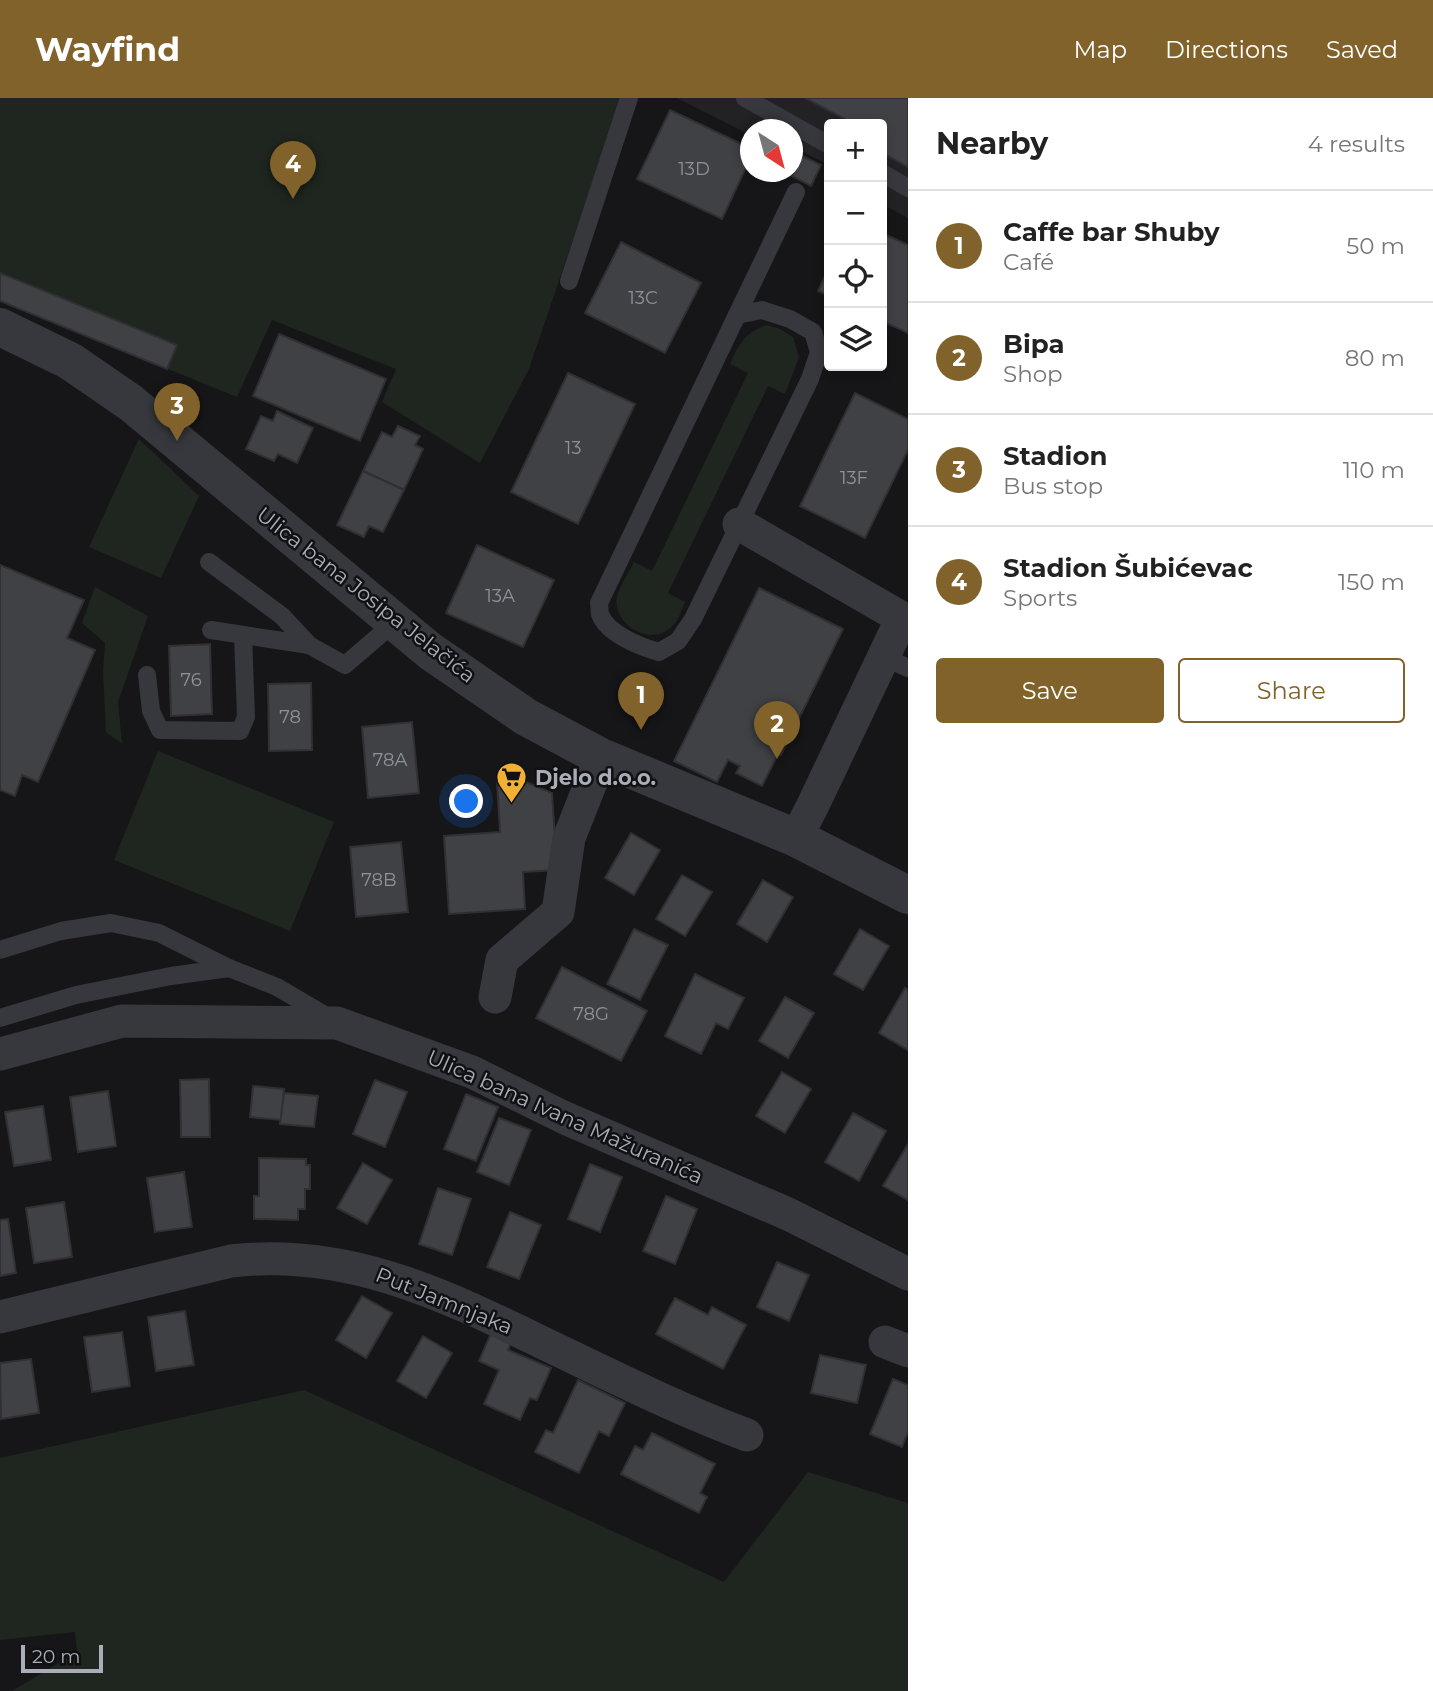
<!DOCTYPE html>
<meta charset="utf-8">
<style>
:root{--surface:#fff;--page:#f6f6f6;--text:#222;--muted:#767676;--line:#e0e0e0;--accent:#80622a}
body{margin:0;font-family:Montserrat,sans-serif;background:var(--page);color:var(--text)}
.controls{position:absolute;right:21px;top:21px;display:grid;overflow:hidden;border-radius:7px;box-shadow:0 4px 10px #0003}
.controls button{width:63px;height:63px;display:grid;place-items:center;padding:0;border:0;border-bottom:2px solid var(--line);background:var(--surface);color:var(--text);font:35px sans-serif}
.compass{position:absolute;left:740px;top:21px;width:63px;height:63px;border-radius:50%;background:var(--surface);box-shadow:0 4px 10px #0003;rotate:144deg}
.scale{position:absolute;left:21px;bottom:18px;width:82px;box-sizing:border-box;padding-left:7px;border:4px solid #a8adb8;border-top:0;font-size:19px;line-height:24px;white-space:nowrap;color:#a8adb8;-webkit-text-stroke:5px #111113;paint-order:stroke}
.you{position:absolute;left:467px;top:704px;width:24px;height:24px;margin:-18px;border:5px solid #fff;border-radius:50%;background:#1a73e8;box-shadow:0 0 0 10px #1a73e833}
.badge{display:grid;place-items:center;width:46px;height:46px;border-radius:50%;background:var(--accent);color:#fff;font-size:23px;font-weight:700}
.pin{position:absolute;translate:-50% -58px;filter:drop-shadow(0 2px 4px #0008)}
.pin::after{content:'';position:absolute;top:37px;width:24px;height:21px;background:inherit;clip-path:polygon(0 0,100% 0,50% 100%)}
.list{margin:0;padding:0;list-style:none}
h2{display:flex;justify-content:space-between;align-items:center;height:91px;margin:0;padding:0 28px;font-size:30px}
h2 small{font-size:23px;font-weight:400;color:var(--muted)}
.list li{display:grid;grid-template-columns:46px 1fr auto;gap:21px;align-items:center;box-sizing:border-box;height:112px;padding:0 28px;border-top:2px solid var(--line)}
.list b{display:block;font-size:26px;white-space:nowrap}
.list p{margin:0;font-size:23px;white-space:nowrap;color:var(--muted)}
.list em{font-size:23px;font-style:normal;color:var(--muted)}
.actions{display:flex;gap:14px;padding:21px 28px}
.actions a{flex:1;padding:16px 0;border:2px solid var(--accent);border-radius:7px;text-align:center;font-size:24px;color:var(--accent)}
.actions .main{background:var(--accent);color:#fff}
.icon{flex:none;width:38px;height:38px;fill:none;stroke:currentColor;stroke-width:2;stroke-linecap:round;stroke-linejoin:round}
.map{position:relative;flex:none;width:908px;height:1593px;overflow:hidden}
header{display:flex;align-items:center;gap:42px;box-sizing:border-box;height:98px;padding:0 35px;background:var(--accent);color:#fff}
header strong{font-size:33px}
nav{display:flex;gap:38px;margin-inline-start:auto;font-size:24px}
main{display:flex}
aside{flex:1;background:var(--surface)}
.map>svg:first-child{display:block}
.built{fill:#222225}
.green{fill:#1e261f}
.building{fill:#404145;stroke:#303034;stroke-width:2}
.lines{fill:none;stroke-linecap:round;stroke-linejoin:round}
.service{stroke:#37383d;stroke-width:18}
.minor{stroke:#37383d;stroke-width:33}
.tertiary{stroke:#37383d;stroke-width:38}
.labels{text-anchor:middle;stroke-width:5;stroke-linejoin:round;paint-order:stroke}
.number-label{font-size:18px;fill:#8e929b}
.street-label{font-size:21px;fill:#a8adb8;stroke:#111113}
.poi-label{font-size:21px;font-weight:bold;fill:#a8adb8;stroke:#111113;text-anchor:start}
</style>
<header>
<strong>Wayfind</strong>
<nav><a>Map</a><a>Directions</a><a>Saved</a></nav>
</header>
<main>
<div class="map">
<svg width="908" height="1593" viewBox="0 0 908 1593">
<rect width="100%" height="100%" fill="#161618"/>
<polygon class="built" points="677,0 908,0 908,120 882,106 882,26 829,26 829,67 793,49 792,32 750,32 750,37"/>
<g class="green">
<polygon points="0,0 621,0 529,271 480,365 382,304 396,271 272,222 237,299 0,203"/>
<path d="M767,227l13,4 13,8 6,20 -14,37 -17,-8 -100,207 17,9c-4,9 -7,21 -16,27 -21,17 -57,-6 -52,-32 2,-11 12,-24 17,-35l18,9 96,-198 -18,-9c9,-20 15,-32 37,-39z"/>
<polygon points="139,341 199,398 161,480 89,449"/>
<polygon points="95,489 148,518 118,604 122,646 106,634 103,573 105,545 82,525"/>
<polygon points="158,653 334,724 290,833 114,762"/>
<polygon points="304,1292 724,1484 808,1374 908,1405 908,1593 12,1593 77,1554 75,1534 0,1542 0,1360"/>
</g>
<g class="building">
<polygon points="805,0 908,0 908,69 882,55 882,26 843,26 845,21"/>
<polygon points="670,12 750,50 750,61 722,121 637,81"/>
<polygon points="802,58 821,67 811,88 792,78"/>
<polygon points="882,135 908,147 908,235 882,223"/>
<polygon points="621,144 701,185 665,255 585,215"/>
<polygon points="829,169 829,198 818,193"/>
<polygon points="0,175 177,247 167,271 0,203"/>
<polygon points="279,236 386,281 360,343 253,298"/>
<polygon points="568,275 635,306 578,426 511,394"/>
<polygon points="855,295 908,321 908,352 865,440 800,408"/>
<polygon points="277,313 313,330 297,365 278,356 274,363 246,351 261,318 273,323"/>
<polygon points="398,328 420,338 415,347 423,351 404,392 363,373 382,334 392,339"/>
<polygon points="363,373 404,392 383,434 369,428 364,439 337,427"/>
<polygon points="477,447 554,482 523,549 446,515"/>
<polygon points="0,467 84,502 67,540 95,552 38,684 22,677 15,698 0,692"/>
<polygon points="759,490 843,531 781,657 778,656 762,688 736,675 740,668 728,662 717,684 674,663"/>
<polygon points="210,546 212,616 171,618 169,548"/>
<polygon points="311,585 312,652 269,653 268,586"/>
<polygon points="412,624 419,695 368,700 362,629"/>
<polygon points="521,682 552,695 557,772 523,774 525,811 449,816 444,738 500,734 497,683"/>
<polygon points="631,735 660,752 634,797 605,780"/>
<polygon points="401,744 408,814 356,819 350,749"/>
<polygon points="682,777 712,794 685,838 656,821"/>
<polygon points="763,782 793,799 767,844 737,826"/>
<polygon points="634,831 668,847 640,902 607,886"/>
<polygon points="860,831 889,848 863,892 834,876"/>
<polygon points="562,869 647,913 621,963 536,920"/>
<polygon points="695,876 744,900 728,931 716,925 701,956 665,938"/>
<polygon points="905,890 908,892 908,952 879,935"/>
<polygon points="785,899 814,915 788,960 759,943"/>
<polygon points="782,974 811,991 785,1035 756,1018"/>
<polygon points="209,981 210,1039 181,1039 180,982"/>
<polygon points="375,982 407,994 385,1049 353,1036"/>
<polygon points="253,988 284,991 281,1022 250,1019"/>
<polygon points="108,993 116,1048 78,1054 70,999"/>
<polygon points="284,995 318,998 314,1029 280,1026"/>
<polygon points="466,996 498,1009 476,1063 444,1051"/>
<polygon points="43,1008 51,1062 14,1068 5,1014"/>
<polygon points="853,1015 886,1033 859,1083 825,1064"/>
<polygon points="499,1020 531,1032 509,1087 477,1074"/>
<polygon points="908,1046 908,1102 883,1088"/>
<polygon points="259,1060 306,1061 306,1067 310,1067 310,1091 305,1091 305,1111 298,1111 298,1122 254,1121 254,1098 259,1098"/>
<polygon points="363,1065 392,1082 367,1126 337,1110"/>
<polygon points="590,1066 622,1079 600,1134 568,1121"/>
<polygon points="184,1074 192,1129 155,1134 147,1080"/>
<polygon points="438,1090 471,1101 452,1157 419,1146"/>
<polygon points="666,1098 697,1111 675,1166 643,1153"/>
<polygon points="64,1104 72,1159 34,1165 26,1110"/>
<polygon points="510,1114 541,1127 519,1181 487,1169"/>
<polygon points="8,1121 16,1175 0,1178 0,1122"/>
<polygon points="777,1164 809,1177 789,1223 757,1209"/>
<polygon points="362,1198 392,1215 366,1260 336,1242"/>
<polygon points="675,1200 708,1217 712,1209 746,1227 723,1271 656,1236"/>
<polygon points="185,1213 194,1267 156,1273 148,1219"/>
<polygon points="492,1233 512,1242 508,1252 551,1270 537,1302 530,1300 520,1322 484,1306 499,1272 479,1263"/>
<polygon points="122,1234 130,1288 92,1294 84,1239"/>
<polygon points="423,1238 452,1255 426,1300 397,1283"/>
<polygon points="820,1257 866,1267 857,1305 811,1295"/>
<polygon points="31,1261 39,1315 1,1321 0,1265"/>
<polygon points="893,1281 908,1287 908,1334 902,1349 870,1336"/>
<polygon points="578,1282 625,1305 609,1338 599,1333 579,1375 535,1354 546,1332 553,1335"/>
<polygon points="652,1335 715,1366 700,1395 707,1399 699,1415 621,1376 635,1348 643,1352"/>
</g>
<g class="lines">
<g class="service">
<polyline points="745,0 829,47"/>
<polyline points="882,75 908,90"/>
<polyline points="569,183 629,0"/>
<path d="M762,212l28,9 23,13 6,20 -9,27 -117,240 -15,22 -19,11c-18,-5 -52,-18 -59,-38 -1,-3 0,-7 -1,-11l138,-288z"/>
<polyline points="737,217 796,94"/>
<polyline points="209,464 282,518 309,547"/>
<polyline points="211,532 309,547 345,567 395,524"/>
<polyline points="884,559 908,570"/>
<polyline points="147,577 151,613 160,632 240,633 246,619 243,537"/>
<polyline points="0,852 61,833 111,825 159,835 229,870"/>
<polyline points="0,920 76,897 171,878 229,870 277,889 328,919"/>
</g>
<g class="minor">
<polyline points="739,426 902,520 813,707 796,740"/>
<polyline points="495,899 502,862 558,814 569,740 601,659"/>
<polyline points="0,956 122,923 337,925 472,974 565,1020 788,1116 908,1176"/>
<path d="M0,1219l231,-56c113,-13 208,31 308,80 69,33 136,67 208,94"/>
<polyline points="885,1244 908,1253"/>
</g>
<polyline class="tertiary" points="0,229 70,263 131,305 430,553 526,619 601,659 796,740 908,797"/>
</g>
<defs>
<symbol id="supermarket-pin" viewBox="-11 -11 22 30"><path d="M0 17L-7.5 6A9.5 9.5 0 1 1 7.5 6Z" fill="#f2b134" stroke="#111113"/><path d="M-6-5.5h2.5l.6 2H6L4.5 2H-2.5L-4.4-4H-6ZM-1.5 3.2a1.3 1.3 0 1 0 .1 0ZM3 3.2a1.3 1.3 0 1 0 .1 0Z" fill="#111"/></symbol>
</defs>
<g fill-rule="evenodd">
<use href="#supermarket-pin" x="494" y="662" width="35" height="47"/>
</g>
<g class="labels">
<g class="number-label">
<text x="694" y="77">13D</text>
<text x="643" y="206">13C</text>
<text x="573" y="356">13</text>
<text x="854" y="386">13F</text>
<text x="500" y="504">13A</text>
<text x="191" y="588">76</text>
<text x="290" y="625">78</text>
<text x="390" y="668">78A</text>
<text x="379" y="788">78B</text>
<text x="591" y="922">78G</text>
</g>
<g class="street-label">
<text transform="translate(366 497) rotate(38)" y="7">Ulica bana Josipa Jelačića</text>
<text transform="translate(565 1019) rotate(24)" y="7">Ulica bana Ivana Mažuranića</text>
<text transform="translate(444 1203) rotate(22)" y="7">Put Jamnjaka</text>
</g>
<g class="poi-label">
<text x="535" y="687">Djelo d.o.o.</text>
</g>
</g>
</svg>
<div class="controls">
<button>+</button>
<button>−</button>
<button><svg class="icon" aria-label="locate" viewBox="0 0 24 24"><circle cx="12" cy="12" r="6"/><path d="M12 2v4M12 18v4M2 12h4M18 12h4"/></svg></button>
<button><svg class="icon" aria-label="layers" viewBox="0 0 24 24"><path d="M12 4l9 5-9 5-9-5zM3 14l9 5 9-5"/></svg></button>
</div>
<svg class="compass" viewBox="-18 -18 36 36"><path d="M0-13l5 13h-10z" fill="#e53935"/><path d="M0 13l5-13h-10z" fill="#767676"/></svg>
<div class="scale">20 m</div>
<div class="you"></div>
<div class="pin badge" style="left:641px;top:632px">1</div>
<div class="pin badge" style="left:777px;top:661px">2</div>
<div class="pin badge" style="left:177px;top:343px">3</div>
<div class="pin badge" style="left:293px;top:101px">4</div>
</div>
<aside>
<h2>Nearby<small>4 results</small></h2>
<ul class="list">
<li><span class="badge">1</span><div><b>Caffe bar Shuby</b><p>Café</p></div><em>50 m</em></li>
<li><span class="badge">2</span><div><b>Bipa</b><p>Shop</p></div><em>80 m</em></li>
<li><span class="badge">3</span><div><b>Stadion</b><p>Bus stop</p></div><em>110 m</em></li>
<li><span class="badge">4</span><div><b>Stadion Šubićevac</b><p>Sports</p></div><em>150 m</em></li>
</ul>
<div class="actions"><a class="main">Save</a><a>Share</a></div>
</aside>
</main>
